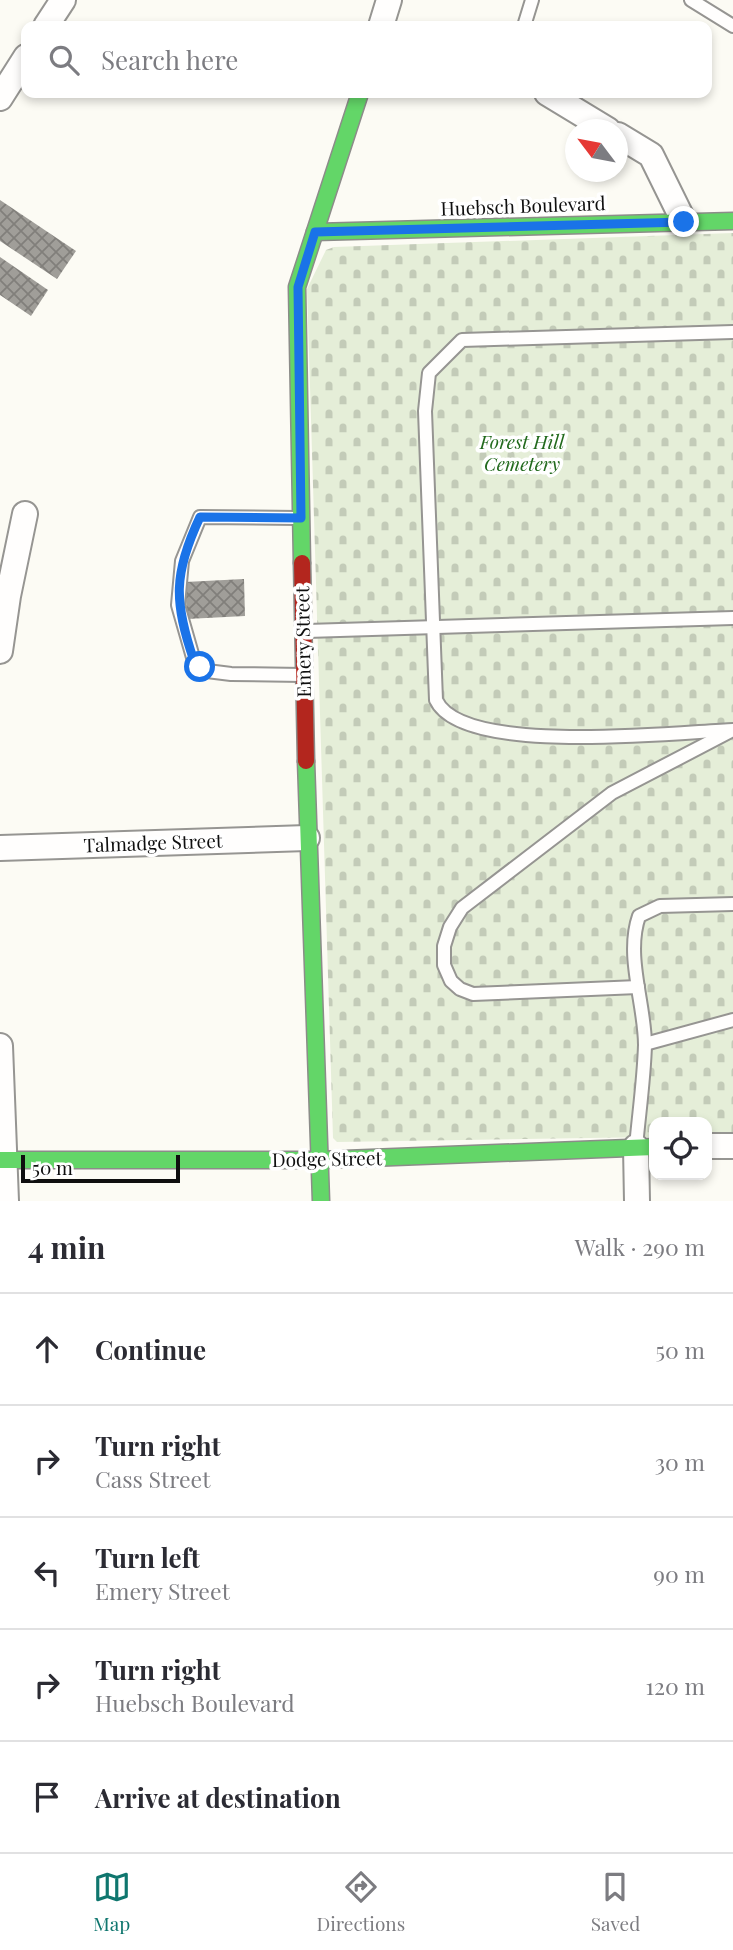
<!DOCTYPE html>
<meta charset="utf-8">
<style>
:root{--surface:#fff;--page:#f7f7f7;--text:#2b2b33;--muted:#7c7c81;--line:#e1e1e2;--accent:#0f766e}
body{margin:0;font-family:"Playfair Display",serif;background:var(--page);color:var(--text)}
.controls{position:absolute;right:21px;bottom:21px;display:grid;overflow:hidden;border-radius:14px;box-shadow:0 4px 10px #0003}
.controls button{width:63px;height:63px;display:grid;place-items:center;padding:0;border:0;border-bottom:2px solid var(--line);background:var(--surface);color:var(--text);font:35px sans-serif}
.compass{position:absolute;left:565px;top:119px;width:63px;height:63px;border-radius:50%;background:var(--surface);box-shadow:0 4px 10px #0003;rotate:302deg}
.scale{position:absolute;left:21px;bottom:18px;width:159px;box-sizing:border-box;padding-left:7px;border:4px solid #0f0f0f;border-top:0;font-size:19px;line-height:24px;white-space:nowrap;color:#0f0f0f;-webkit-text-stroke:5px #fff;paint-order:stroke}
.stop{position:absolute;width:21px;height:21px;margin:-16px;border:5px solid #1a73e8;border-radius:50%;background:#fff}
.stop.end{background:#1a73e8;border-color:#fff;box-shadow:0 2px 7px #0008}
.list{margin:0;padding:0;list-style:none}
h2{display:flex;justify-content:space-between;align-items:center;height:91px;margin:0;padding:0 28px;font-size:30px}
h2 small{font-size:23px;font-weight:400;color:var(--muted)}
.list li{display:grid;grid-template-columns:46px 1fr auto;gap:21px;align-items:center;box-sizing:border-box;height:112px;padding:0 28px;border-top:2px solid var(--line)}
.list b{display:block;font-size:26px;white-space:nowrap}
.list p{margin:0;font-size:23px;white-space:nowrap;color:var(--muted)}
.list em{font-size:23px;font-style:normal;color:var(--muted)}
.icon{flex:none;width:38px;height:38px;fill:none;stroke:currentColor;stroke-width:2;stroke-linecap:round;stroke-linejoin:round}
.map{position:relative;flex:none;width:733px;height:1201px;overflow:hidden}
.search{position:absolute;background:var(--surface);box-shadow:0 4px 10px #0003;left:21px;right:21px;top:21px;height:77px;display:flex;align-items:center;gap:18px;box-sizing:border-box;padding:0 24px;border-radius:14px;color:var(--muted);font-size:26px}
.sheet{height:651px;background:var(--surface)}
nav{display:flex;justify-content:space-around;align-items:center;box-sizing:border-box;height:98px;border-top:2px solid var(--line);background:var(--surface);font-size:19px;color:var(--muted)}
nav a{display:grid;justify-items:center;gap:4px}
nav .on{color:var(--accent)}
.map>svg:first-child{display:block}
.cemetery{fill:url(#cemetery-stones)}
.building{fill:url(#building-cross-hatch)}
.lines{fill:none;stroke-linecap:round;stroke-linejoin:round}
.lane-casing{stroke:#969592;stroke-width:16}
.street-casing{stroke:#969592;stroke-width:28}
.fast-casing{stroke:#8c8c89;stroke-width:19}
.jam-casing{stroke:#8c8c89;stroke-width:19}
.lane{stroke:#fffefd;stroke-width:12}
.street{stroke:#fffefd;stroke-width:24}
.fast{stroke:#63d668;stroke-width:16}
.jam{stroke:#b3261e;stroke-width:16}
.route{stroke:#1a73e8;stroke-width:9}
.labels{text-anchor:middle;stroke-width:7;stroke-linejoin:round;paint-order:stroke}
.street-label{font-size:19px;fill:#0f0f0f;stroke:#fff}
.park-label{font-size:19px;font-style:italic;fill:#226a1d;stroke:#fff}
</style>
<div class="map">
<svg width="733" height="1201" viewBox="0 0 733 1201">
<defs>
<pattern id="cemetery-stones" width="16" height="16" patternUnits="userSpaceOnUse" patternTransform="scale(1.75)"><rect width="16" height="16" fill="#e5eed8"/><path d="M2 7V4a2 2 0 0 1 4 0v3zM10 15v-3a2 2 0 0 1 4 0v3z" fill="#c3cbb8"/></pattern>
<pattern id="building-cross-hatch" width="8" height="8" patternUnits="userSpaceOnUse" patternTransform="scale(1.75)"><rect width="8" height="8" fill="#a09e99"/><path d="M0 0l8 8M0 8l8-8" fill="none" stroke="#817f7b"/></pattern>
</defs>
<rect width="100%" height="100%" fill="#fcfbf4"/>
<polygon class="cemetery" points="733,233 733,1135 707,1135 707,1122 654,1122 654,1137 337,1142 333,1138 307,289 326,250 334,247"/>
<g class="building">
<polygon points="0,200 76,251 57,279 0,241"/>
<polygon points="0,257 48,290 31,316 0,295"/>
<polygon points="244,579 245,616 187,619 185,582"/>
</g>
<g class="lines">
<defs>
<g id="lane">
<polyline points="691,0 733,26"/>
<polyline points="524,26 532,0"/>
<polyline points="297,518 200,517 182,561 178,605 194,661 207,671 231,674 303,675"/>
<polyline points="307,631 733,618"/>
<path d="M733,730c-55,2 -271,27 -297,-30l-11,-289 4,-38 33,-33 271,-8"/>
<polyline points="638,987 473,994 460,989 451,981 444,965 444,946 450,927 462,908 612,793 729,732"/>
<polyline points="645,1044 733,1020"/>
<path d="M636,1147c3,-34 8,-68 9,-102 0,-41 -20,-89 -6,-129l21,-10 73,-2"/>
</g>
<g id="street">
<polyline points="46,26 63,0"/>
<polyline points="381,26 389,0"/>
<polyline points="547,93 608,130"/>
<polyline points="0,98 26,57"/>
<polyline points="618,135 651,155 684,222"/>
<polyline points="0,651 8,596 25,514"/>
<polyline points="0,848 307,838"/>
<polyline points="0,1046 6,1201"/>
<polyline points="707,1146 733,1146"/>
<polyline points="636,1147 637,1201"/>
</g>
<g id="fast">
<polyline points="315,232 733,221"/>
<polyline points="302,563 297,287 360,93"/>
<polyline points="306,761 321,1201"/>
<polyline points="0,1160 319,1160 654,1147"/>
</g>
<polyline id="jam" points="302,563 306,761"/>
</defs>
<use href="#lane" class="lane-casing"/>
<use href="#street" class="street-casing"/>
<use href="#fast" class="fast-casing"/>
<use href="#jam" class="jam-casing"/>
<use href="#lane" class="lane"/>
<use href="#street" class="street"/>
<use href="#fast" class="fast"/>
<use href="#jam" class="jam"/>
</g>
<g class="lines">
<path class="route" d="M200,667l-6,-6c-20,-59 -21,-87 6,-144l101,1 -3,-231 17,-55 369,-10"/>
</g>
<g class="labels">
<g class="street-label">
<text transform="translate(523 206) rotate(-2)" y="7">Huebsch Boulevard</text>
<text transform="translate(303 642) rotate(-91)" y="7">Emery Street</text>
<text transform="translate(153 843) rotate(-2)" y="7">Talmadge Street</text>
<text transform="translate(327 1159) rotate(-1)" y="7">Dodge Street</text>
</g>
<g class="park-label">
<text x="522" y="449">Forest Hill<tspan x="522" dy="22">Cemetery</tspan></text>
</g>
</g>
</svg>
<div class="controls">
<button><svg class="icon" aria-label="locate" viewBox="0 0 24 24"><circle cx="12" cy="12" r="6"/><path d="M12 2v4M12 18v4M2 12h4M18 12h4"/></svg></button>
</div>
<svg class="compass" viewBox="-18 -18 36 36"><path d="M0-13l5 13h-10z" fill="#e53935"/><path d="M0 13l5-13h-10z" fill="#7c7c81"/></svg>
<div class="scale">50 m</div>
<div class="stop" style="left:200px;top:667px"></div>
<div class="stop end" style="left:684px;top:222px"></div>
<div class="search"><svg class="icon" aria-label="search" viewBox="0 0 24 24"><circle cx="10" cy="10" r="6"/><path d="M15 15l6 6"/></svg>Search here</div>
</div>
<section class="sheet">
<h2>4 min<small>Walk · 290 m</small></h2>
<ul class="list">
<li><svg class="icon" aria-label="ahead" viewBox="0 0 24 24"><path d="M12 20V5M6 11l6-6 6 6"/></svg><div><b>Continue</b></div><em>50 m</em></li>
<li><svg class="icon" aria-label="right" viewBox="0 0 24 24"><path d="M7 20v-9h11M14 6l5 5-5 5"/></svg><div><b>Turn right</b><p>Cass Street</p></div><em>30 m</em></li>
<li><svg class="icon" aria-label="left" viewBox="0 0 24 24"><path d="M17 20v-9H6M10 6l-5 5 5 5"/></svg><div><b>Turn left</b><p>Emery Street</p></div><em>90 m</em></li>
<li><svg class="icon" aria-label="right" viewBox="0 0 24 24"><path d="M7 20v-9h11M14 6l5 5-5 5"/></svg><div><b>Turn right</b><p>Huebsch Boulevard</p></div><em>120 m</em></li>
<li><svg class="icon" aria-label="arrive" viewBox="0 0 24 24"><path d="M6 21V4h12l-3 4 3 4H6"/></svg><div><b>Arrive at destination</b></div></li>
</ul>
</section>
<nav>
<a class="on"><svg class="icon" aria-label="map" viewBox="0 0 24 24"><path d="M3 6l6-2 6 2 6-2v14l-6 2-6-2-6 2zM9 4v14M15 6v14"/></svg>Map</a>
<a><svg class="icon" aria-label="directions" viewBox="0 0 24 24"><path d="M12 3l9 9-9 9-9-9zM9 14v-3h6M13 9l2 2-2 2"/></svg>Directions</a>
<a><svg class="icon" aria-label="saved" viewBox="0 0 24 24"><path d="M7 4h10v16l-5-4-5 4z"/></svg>Saved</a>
</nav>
